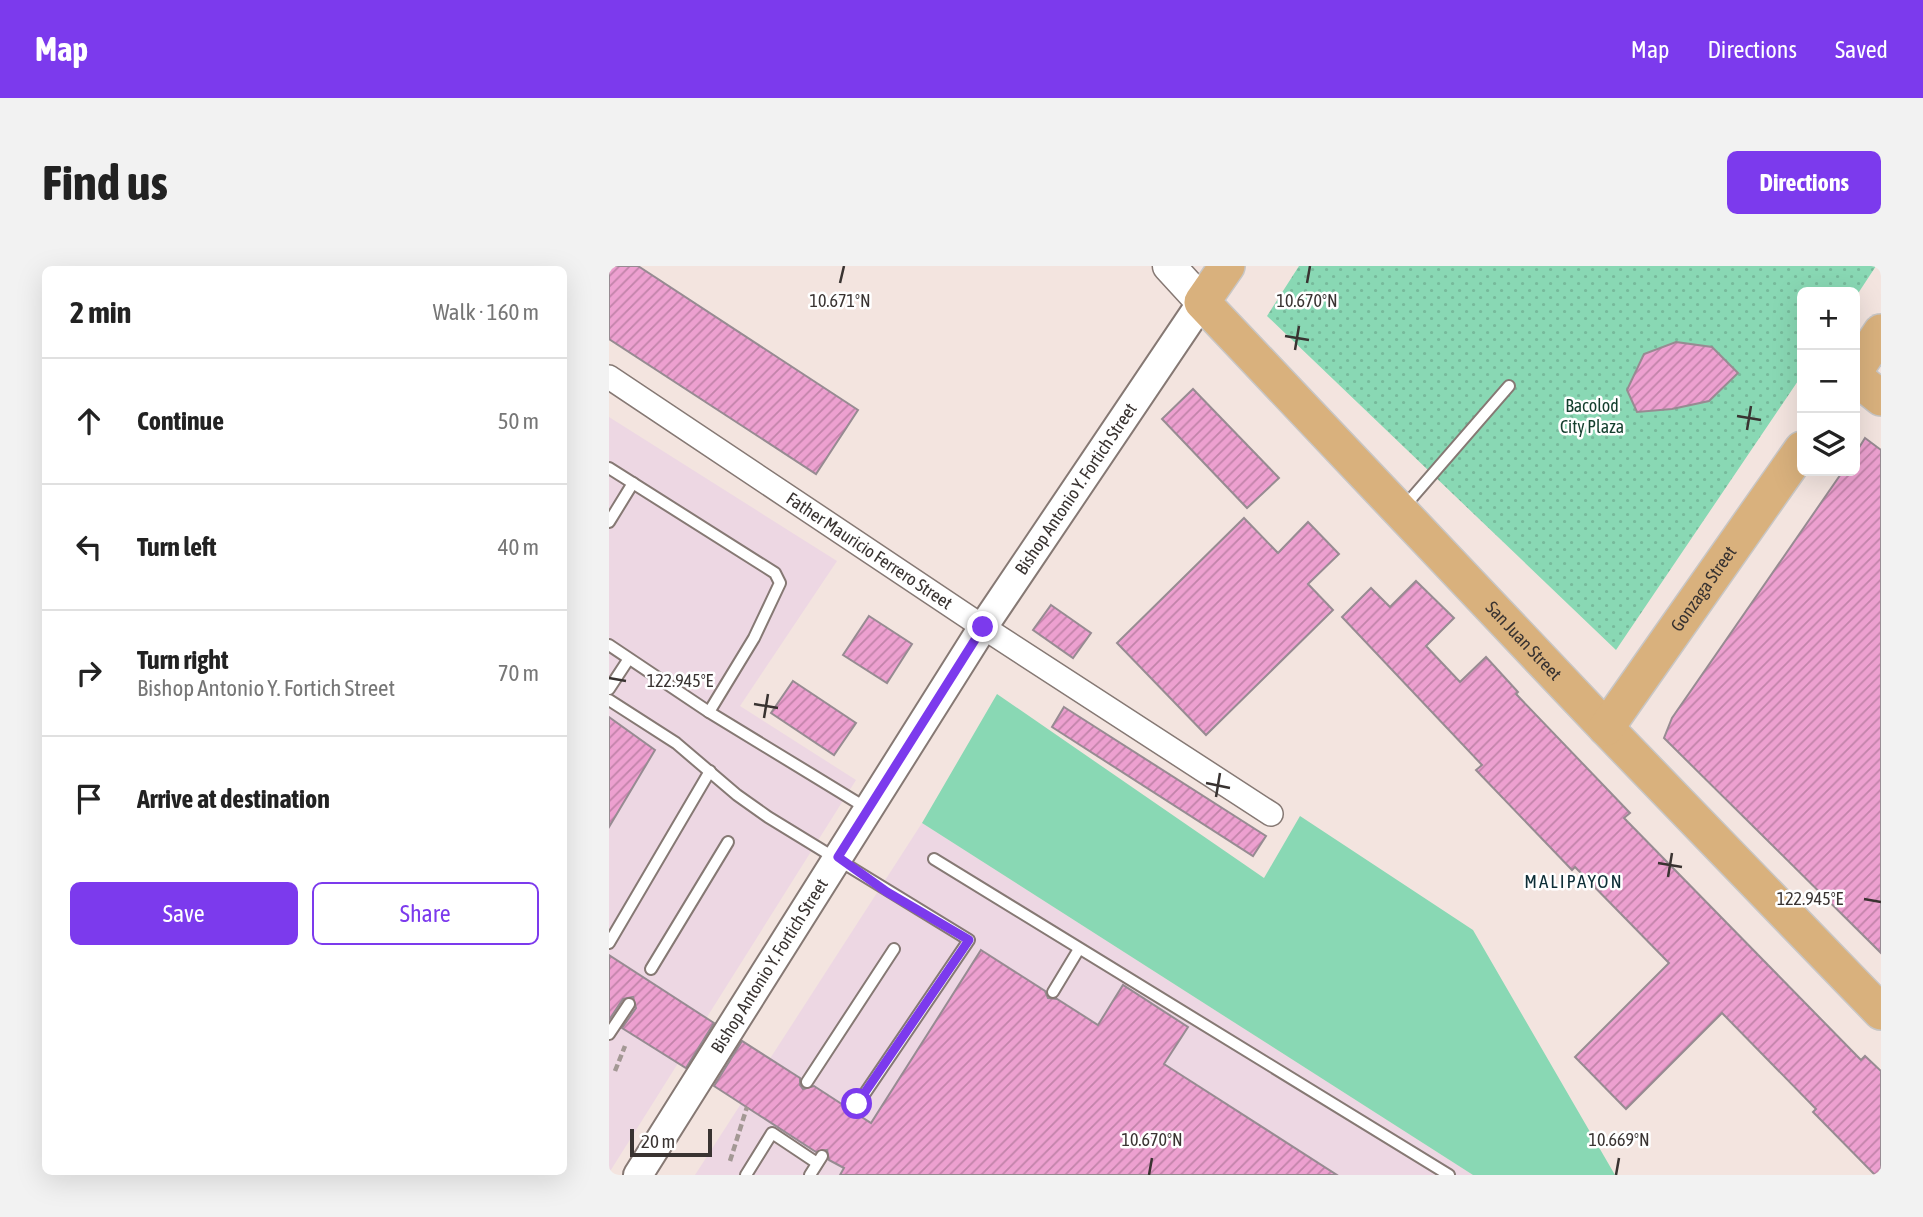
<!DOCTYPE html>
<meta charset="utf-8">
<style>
:root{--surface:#fff;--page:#f2f2f2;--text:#222;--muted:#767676;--line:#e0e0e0;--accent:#7c3aed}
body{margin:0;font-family:"Asap Condensed",sans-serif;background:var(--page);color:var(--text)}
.controls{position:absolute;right:21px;top:21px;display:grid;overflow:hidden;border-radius:10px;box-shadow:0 7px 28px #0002}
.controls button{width:63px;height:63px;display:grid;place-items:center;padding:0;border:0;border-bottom:2px solid var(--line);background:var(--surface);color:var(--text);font:35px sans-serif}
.scale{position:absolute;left:21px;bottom:18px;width:82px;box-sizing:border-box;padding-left:7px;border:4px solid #393331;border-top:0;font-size:19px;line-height:24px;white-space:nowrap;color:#393331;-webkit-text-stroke:5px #fff;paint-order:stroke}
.stop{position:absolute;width:21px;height:21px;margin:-16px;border:5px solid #7c3aed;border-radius:50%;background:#fff}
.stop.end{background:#7c3aed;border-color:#fff;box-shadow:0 2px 7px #0008}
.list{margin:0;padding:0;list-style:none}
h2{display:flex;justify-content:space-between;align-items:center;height:91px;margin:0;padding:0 28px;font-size:30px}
h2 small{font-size:23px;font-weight:400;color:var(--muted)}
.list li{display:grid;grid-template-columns:46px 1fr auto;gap:21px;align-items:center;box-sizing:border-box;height:126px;padding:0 28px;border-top:2px solid var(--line)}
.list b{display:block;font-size:26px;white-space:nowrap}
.list p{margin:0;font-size:23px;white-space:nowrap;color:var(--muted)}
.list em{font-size:23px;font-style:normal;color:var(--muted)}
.actions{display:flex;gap:14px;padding:21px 28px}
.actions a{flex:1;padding:16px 0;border:2px solid var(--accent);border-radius:10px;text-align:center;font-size:24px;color:var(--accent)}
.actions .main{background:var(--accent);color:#fff}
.icon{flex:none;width:38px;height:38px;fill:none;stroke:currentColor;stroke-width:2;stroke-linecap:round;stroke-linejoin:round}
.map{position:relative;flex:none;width:1272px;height:909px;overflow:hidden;border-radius:10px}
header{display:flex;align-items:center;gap:42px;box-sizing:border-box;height:98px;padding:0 35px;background:var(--accent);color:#fff}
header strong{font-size:33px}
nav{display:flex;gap:38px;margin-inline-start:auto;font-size:24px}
.intro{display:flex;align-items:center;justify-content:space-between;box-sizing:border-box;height:168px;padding:0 42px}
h1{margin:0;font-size:49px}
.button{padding:18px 32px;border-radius:10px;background:var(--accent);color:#fff;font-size:24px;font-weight:700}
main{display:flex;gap:42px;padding:0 42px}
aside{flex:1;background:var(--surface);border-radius:10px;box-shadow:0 7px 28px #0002}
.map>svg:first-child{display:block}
.commercial{fill:#edd7e3}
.grass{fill:#89d8b4}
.park{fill:url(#park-dots)}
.building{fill:url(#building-hatch);stroke:#978b92;stroke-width:2}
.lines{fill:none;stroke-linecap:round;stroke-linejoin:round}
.service-casing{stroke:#867974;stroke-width:14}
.minor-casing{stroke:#867974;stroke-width:26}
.tertiary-casing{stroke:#867974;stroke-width:32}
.secondary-casing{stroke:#867974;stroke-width:35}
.primary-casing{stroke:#c8c6c5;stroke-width:38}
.path{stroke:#a39894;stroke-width:4.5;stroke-dasharray:7 3.5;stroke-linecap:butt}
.service{stroke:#fff;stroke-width:10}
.minor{stroke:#fff;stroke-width:23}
.tertiary{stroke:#fff;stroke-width:28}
.secondary{stroke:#fff;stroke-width:32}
.primary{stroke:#d9b17d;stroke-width:35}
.route{stroke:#7c3aed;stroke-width:9}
.ticks{fill:none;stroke:#393331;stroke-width:2.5}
.labels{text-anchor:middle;stroke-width:5;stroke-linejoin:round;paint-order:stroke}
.park-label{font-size:18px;fill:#133e2d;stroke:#fff}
.street-label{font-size:18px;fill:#393331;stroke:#fff}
.neighbourhood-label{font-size:19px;letter-spacing:2px;fill:#0e2e37;stroke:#fff}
.ticks-label{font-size:18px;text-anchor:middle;fill:#393331;stroke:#fff;stroke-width:5;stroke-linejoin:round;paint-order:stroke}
</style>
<header>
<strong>Map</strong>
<nav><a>Map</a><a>Directions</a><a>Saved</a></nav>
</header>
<div class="intro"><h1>Find us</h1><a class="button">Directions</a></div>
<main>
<aside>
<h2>2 min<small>Walk · 160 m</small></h2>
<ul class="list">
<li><svg class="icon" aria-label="ahead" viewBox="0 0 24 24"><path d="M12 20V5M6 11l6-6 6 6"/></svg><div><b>Continue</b></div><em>50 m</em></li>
<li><svg class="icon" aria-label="left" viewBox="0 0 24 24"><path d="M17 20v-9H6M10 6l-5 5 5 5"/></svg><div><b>Turn left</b></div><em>40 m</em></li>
<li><svg class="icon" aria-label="right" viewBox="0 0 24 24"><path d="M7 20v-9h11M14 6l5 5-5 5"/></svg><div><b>Turn right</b><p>Bishop Antonio Y. Fortich Street</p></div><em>70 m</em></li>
<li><svg class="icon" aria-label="arrive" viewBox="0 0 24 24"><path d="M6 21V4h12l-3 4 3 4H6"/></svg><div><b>Arrive at destination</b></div></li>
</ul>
<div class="actions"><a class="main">Save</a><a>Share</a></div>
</aside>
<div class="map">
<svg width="1272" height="909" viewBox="0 0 1272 909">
<defs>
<pattern id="park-dots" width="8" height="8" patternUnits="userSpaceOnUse" patternTransform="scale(1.75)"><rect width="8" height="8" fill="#89d8b4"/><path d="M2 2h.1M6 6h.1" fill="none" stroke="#77ba9b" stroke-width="1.8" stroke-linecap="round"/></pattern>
<pattern id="building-hatch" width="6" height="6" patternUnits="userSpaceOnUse" patternTransform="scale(1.75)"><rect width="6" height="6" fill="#eda0d0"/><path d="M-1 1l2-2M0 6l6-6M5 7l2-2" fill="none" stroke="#c183a9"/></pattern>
</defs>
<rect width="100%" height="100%" fill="#f3e4df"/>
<g class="commercial">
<polygon points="0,151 228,295 131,440 247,514 0,907"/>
<polygon points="313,557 864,909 86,909"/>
</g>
<polygon class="grass" points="388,428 655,612 691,550 864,664 1006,909 864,909 313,557"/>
<polygon class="park" points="690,0 1267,0 1246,32 1246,26 1193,26 1193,109 1007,384 658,50"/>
<g class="building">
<polygon points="0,0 29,0 249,144 207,208 0,73"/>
<polygon points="1067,76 1103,81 1129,107 1100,135 1063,143 1028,146 1018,124 1035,88"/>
<polygon points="584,123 670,212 638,242 553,153"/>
<polygon points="1256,172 1272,184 1272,687 1055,472 1063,452 1234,205 1246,205 1246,188"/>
<polygon points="635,252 669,287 699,256 730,288 699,318 724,344 597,469 508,377"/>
<polygon points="807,315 845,352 817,380 851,416 877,391 909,426 907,428 1021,547 1015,552 1252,794 1256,790 1272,805 1272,909 1266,909 1204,846 1207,843 1113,747 1017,843 966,791 1060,697 966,601 963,604 867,504 873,499 733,351 762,322 781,341"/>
<polygon points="442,339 482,367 464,392 424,364"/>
<polygon points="260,350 303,378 278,417 234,389"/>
<polygon points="184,415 247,457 225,489 162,447"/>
<polygon points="455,441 657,570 644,590 443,461"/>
<polygon points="0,451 46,484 0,561"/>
<polygon points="372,684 436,725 439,732 448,733 489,759 514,719 579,761 555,798 728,909 231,909 235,902 220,894 218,884 207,886 105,820 133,775 191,812 191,819 194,823 205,820 262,857"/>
<polygon points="0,689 105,757 77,802 13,762 27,742 24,731 14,733 0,754"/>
</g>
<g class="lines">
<defs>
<g id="service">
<polyline points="0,202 166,307 171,317 145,372 100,446"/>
<polyline points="794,242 900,120"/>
<polyline points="0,256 24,217"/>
<polyline points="0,379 100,446 259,543"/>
<polyline points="0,423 19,394"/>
<polyline points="0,434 67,477 128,529 159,551 360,674 248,839"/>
<polyline points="325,593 840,909"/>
<polyline points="0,677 101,505"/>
<polyline points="42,703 119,576"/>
<polyline points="444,726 470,683"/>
<polyline points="0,768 20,738"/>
<polyline points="198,816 285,683"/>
<polyline points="137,909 163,867 208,897"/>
<polyline points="201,909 213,890"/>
</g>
<g id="minor">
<path id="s1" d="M0,111l374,250 288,187"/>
</g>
<g id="tertiary">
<path id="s2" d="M29,909l345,-548 219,-325"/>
</g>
<polyline id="secondary" points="560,0 593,36"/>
<g id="primary">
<path id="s3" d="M618,0l-25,36 404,426 275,284"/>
<polyline points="1246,105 1272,66"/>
<polyline points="1246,111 1272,132"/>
<path id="s4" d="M997,462l196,-279"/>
</g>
</defs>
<use href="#service" class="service-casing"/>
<use href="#minor" class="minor-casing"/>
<use href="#tertiary" class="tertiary-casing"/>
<use href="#secondary" class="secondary-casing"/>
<use href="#primary" class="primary-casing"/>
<g class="path">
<polyline points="6,805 16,780"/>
<polyline points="121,895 138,841"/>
</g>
<use href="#service" class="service"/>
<use href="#minor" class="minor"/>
<use href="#tertiary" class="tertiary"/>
<use href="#secondary" class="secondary"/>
<use href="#primary" class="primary"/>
</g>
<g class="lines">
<polyline class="route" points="248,838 360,674 278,626 229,591 374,361"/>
</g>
<path class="ticks" d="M231,17l4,-17M698,17l3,-17M676,70l24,4M686,84l4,-24M1128,150l24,4M1138,164l4,-24M0,412l17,3M145,438l24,4M155,452l4,-24M597,517l24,5M607,531l4,-24M1049,597l24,4M1059,611l4,-24M1255,633l17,3M540,909l3,-17M1007,909l3,-17"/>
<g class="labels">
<g class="park-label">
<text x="983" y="146">Bacolod<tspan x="983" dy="21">City Plaza</tspan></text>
</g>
<g class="street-label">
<text dy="6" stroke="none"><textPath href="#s2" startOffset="814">Bishop Antonio Y. Fortich Street</textPath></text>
<text dy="6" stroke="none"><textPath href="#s1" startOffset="313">Father Mauricio Ferrero Street</textPath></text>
<text dy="6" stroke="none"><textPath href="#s4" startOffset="170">Gonzaga Street</textPath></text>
<text dy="6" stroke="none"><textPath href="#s3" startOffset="511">San Juan Street</textPath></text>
<text dy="6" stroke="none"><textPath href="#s2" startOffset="247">Bishop Antonio Y. Fortich Street</textPath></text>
</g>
<g class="neighbourhood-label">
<text x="965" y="622">MALIPAYON</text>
</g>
</g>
<g class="ticks-label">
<text x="231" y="41">10.671°N</text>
<text x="698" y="41">10.670°N</text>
<text x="71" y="421">122.945°E</text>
<text x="1201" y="639">122.945°E</text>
<text x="543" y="880">10.670°N</text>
<text x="1010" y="880">10.669°N</text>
</g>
</svg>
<div class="controls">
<button>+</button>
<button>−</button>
<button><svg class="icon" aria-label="layers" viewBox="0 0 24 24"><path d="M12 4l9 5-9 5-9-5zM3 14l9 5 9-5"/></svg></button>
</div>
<div class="scale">20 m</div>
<div class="stop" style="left:248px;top:838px"></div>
<div class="stop end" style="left:374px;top:361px"></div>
</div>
</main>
